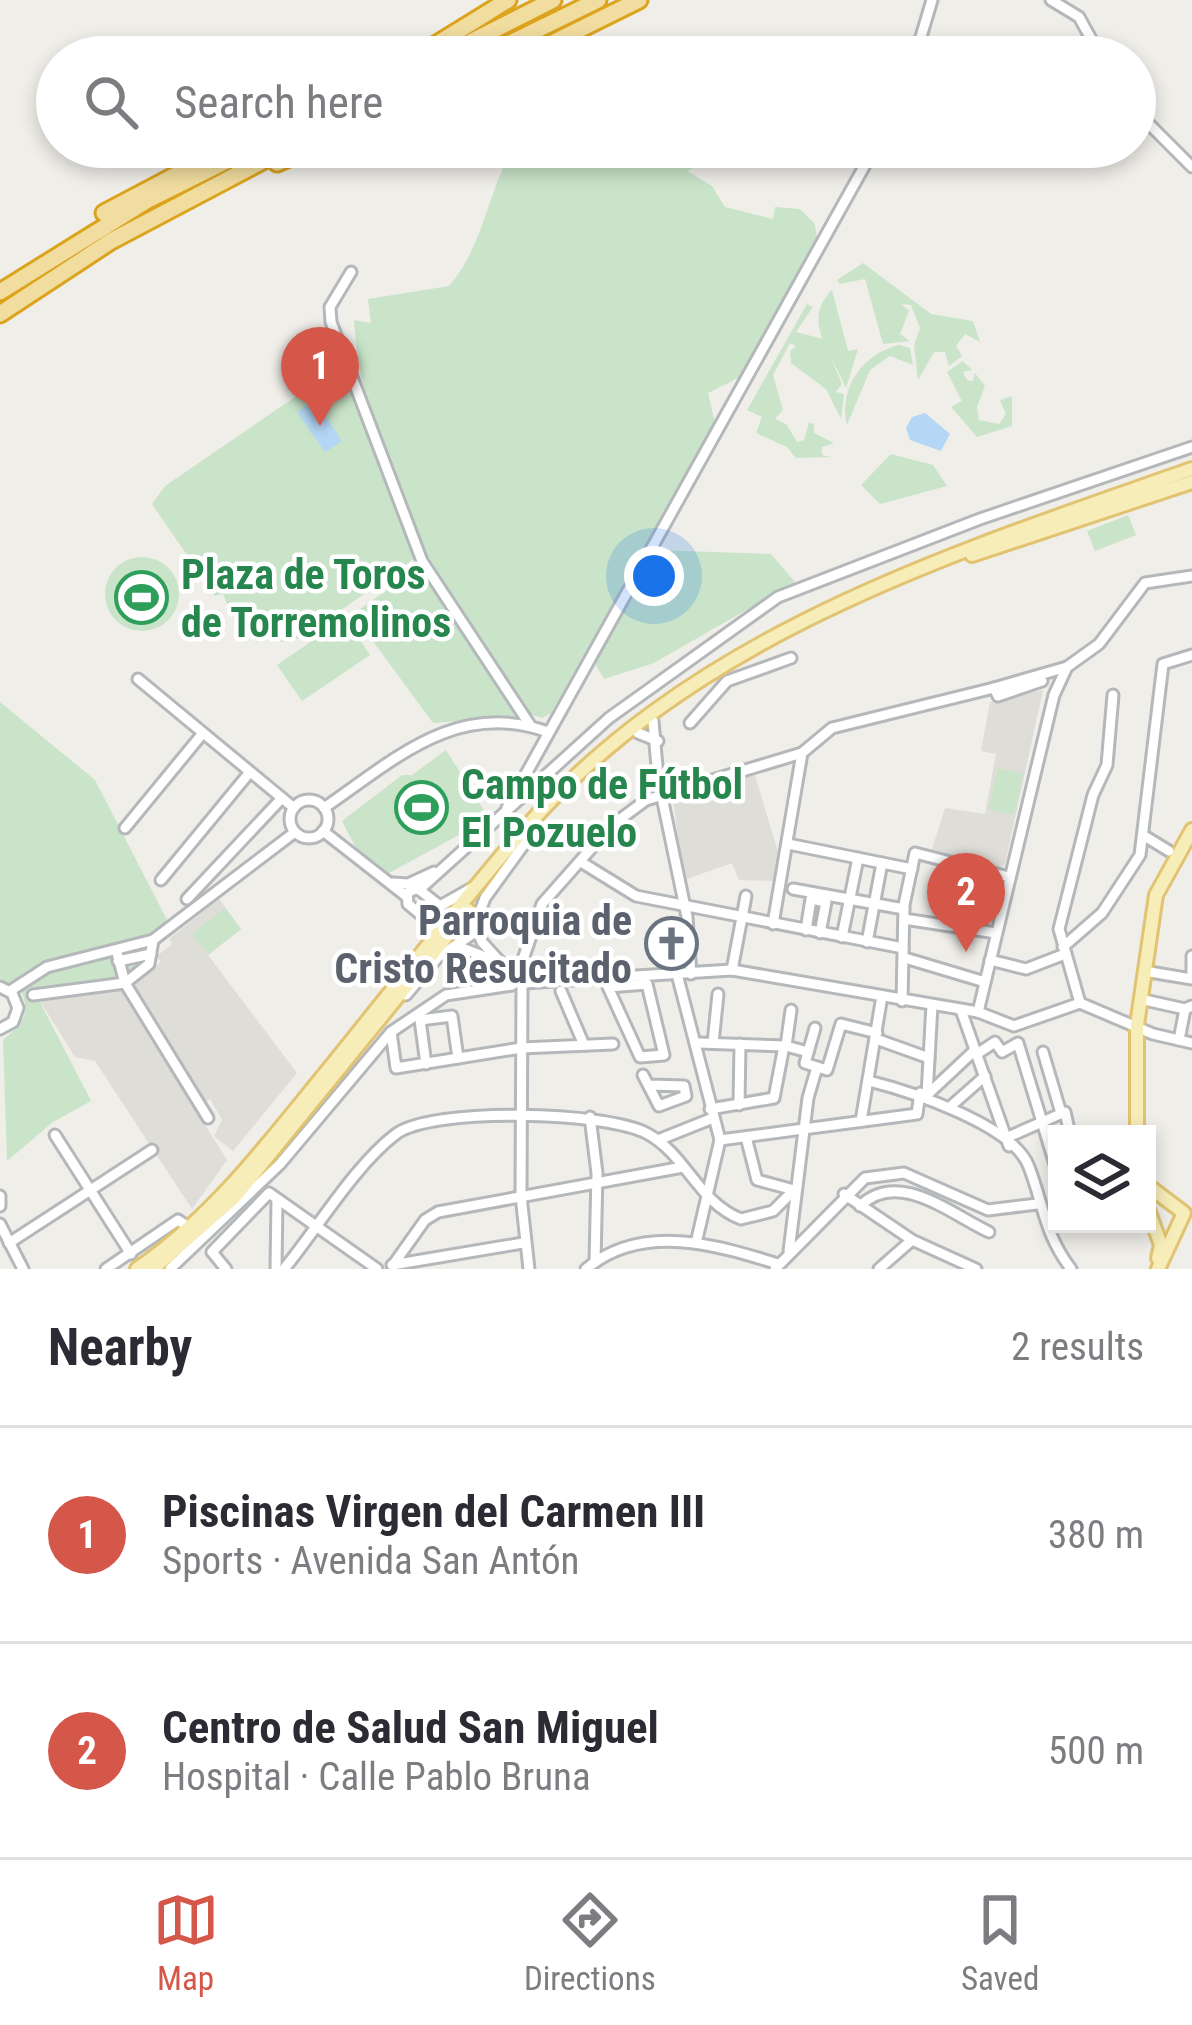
<!DOCTYPE html>
<meta charset="utf-8">
<style>
:root{--surface:#fff;--page:#f2f2f3;--text:#2b2b33;--muted:#7c7c81;--line:#e1e1e2;--accent:#d5574a}
body{margin:0;font-family:"Roboto Condensed",sans-serif;background:var(--page);color:var(--text)}
.controls{position:absolute;right:36px;bottom:36px;display:grid;overflow:hidden;border-radius:0px;box-shadow:0 6px 18px #0003}
.controls button{width:108px;height:108px;display:grid;place-items:center;padding:0;border:0;border-bottom:3px solid var(--line);background:var(--surface);color:var(--text);font:60px sans-serif}
.you{position:absolute;left:654px;top:576px;width:42px;height:42px;margin:-30px;border:9px solid #fff;border-radius:50%;background:#1a73e8;box-shadow:0 0 0 18px #1a73e833}
.badge{display:grid;place-items:center;width:78px;height:78px;border-radius:50%;background:var(--accent);color:#fff;font-size:39px;font-weight:700}
.pin{position:absolute;translate:-50% -99px;filter:drop-shadow(0 3px 6px #0008)}
.pin::after{content:'';position:absolute;top:63px;width:42px;height:36px;background:inherit;clip-path:polygon(0 0,100% 0,50% 100%)}
.list{margin:0;padding:0;list-style:none}
h2{display:flex;justify-content:space-between;align-items:center;height:156px;margin:0;padding:0 48px;font-size:51px}
h2 small{font-size:39px;font-weight:400;color:var(--muted)}
.list li{display:grid;grid-template-columns:78px 1fr auto;gap:36px;align-items:center;box-sizing:border-box;height:216px;padding:0 48px;border-top:3px solid var(--line)}
.list b{display:block;font-size:45px;white-space:nowrap}
.list p{margin:0;font-size:39px;white-space:nowrap;color:var(--muted)}
.list em{font-size:39px;font-style:normal;color:var(--muted)}
.icon{flex:none;width:66px;height:66px;fill:none;stroke:currentColor;stroke-width:2;stroke-linecap:round;stroke-linejoin:round}
.map{position:relative;flex:none;width:1192px;height:1269px;overflow:hidden}
.search{position:absolute;background:var(--surface);box-shadow:0 6px 18px #0003;left:36px;right:36px;top:36px;height:132px;display:flex;align-items:center;gap:30px;box-sizing:border-box;padding:0 42px;border-radius:66px;color:var(--muted);font-size:45px}
.sheet{height:588px;background:var(--surface)}
nav{display:flex;justify-content:space-around;align-items:center;box-sizing:border-box;height:168px;border-top:3px solid var(--line);background:var(--surface);font-size:33px;color:var(--muted)}
nav a{display:grid;justify-items:center;gap:6px}
nav .on{color:var(--accent)}
.map>svg:first-child{display:block}
.education{fill:#dfddd7}
.green{fill:#c9e4c9}
.water{fill:#b3d7f5}
.lines{fill:none;stroke-linecap:round;stroke-linejoin:round}
.minor-casing{stroke:#b5b8bb;stroke-width:15}
.major-casing{stroke:#e1c371;stroke-width:18}
.highway-casing{stroke:#dca31d;stroke-width:21}
.minor{stroke:#fff;stroke-width:9}
.major{stroke:#f6edb8;stroke-width:12}
.highway{stroke:#f1dd9f;stroke-width:15}
.labels{text-anchor:middle;stroke-width:9;stroke-linejoin:round;paint-order:stroke}
.leisure-label{font-size:42px;font-weight:bold;fill:#27864d;stroke:#fff;text-anchor:start}
.worship-label{font-size:42px;font-weight:bold;fill:#5b616d;stroke:#fff;text-anchor:end}
</style>
<div class="map">
<svg width="1192" height="1269" viewBox="0 0 1192 1269">
<rect width="100%" height="100%" fill="#f0eee9"/>
<g class="education">
<polygon points="1043,690 1005,864 995,869 931,852 945,808 985,814 996,754 981,751 990,702"/>
<polygon points="755,775 780,859 776,881 739,880 732,863 684,880 673,800"/>
<polygon points="219,899 241,929 208,955 297,1073 233,1151 214,1136 222,1120 210,1099 203,1103 134,985 161,962 157,956 172,944 169,939"/>
<polygon points="120,989 227,1160 192,1209 95,1061 75,1057 40,1001"/>
</g>
<g class="green">
<path d="M514,147h224l-51,24 25,15 13,21 48,12 2,-12 25,2 15,15 2,15 -77,138 -32,16 7,30 -164,290 -9,5 -15,-5c-33,-49 -77,-100 -103,-154 -34,-73 -65,-159 -70,-239l17,3 -3,-24 81,-13c35,-40 38,-95 65,-139z"/>
<polygon points="863,263 931,314 973,321 980,342 965,334 956,346 962,356 949,366 945,352 934,352 918,380 914,345 920,328 911,305 901,304 909,311 900,334 910,341 883,344 865,279 840,284 837,280"/>
<path d="M832,290l16,61 10,-2 -12,39c-15,-37 -45,-67 -14,-98z"/>
<polygon points="807,304 813,307 796,332 823,339 842,384 836,392 844,394 841,419 826,389 791,363 790,351 796,346 790,343 773,375 783,410 775,419 786,424 797,442 804,440 809,422 814,424 814,433 834,443 822,447 822,455 832,457 796,458 787,447 756,433 762,417 747,410"/>
<path d="M899,345l11,3 3,17 -23,-9 -20,14 -23,55c-9,-38 17,-72 52,-80z"/>
<polygon points="963,361 972,370 963,372 967,380 973,381 975,373 985,386 977,407 979,420 999,424 1006,414 1000,400 1012,396 1012,426 977,437 951,407 962,401 947,372"/>
<polygon points="343,364 415,558 303,637 286,642 261,638 258,643 238,629 223,594 215,596 152,504 165,486"/>
<polygon points="891,454 933,465 947,486 880,504 861,485"/>
<polygon points="1128,515 1136,535 1095,551 1087,531"/>
<polygon points="655,550 771,554 795,582 654,663 604,679 593,660"/>
<circle cx="142" cy="594" r="37"/>
<polygon points="418,568 422,569 516,717 433,723 353,614"/>
<polygon points="345,618 370,655 302,701 277,665"/>
<path d="M0,702l95,78 72,140 -19,45 -17,20 -93,13 53,103 -38,21 -46,39 -4,-121c17,-15 28,-23 19,-47l-22,-14z"/>
<polygon points="446,750 485,812 481,823 389,873 356,848 342,821 402,775 412,775"/>
<polygon points="998,768 1023,774 1014,815 988,809"/>
<polygon points="225,908 241,929 208,955 192,934"/>
</g>
<g class="water">
<polygon points="315,400 342,441 325,452 297,412"/>
<polygon points="925,413 950,434 941,451 910,440 906,428 912,417"/>
</g>
<g class="lines">
<defs>
<g id="minor">
<polyline points="1051,0 1079,17 1101,57"/>
<polyline points="915,57 932,0"/>
<polyline points="1135,110 1192,167"/>
<polyline points="351,272 330,307 331,322 422,561 530,725"/>
<polyline points="138,679 294,808"/>
<polyline points="1042,681 998,696 994,688 1067,667"/>
<polyline points="653,721 658,778 687,917 691,974"/>
<polyline points="690,723 727,681 791,658"/>
<polyline points="638,733 658,741"/>
<circle cx="309" cy="819" r="19"/>
<path d="M324,808c70,-48 133,-109 224,-76"/>
<polyline points="507,808 875,147"/>
<polyline points="125,828 203,733"/>
<polyline points="323,831 406,896"/>
<polyline points="1146,837 1169,851"/>
<polyline points="788,844 912,869"/>
<polyline points="581,862 636,896 903,948"/>
<polyline points="161,880 250,772"/>
<polyline points="393,883 408,884 434,872"/>
<polyline points="793,889 904,909"/>
<polyline points="419,890 609,718 778,597 980,519 1192,447"/>
<polyline points="187,899 282,798"/>
<polyline points="904,919 996,933"/>
<polyline points="431,923 408,904 407,893 417,888 440,906"/>
<polyline points="475,924 482,942 513,976"/>
<polyline points="773,924 802,753"/>
<polyline points="806,930 811,899 826,902 820,933"/>
<polyline points="842,937 858,858"/>
<polyline points="436,938 431,923 440,906 472,888"/>
<polyline points="867,942 882,863"/>
<polyline points="457,946 498,962"/>
<polyline points="1063,947 1102,913 1140,855 1163,664 1192,655"/>
<polyline points="117,953 125,983 208,1118"/>
<polyline points="1192,956 1192,976"/>
<polyline points="905,958 985,982"/>
<polyline points="990,960 1026,969 1065,954"/>
<polyline points="118,961 151,954"/>
<polyline points="732,970 746,896"/>
<polyline points="1144,971 1192,979"/>
<polyline points="518,974 542,904 611,826 646,800 802,753 832,728 994,688"/>
<polyline points="677,974 720,1140 697,1239"/>
<polyline points="524,983 732,970 978,1012 1014,1026 1080,1003 1153,1034 1192,1043"/>
<polygon points="647,984 664,1055 640,1057 608,987"/>
<polyline points="0,987 12,993 18,1008 13,1022 0,1029"/>
<polyline points="522,987 521,1196 529,1269"/>
<polyline points="10,991 47,967 153,940 295,832"/>
<polyline points="561,991 584,1045"/>
<polyline points="33,995 125,983 149,964 153,940"/>
<polyline points="406,995 438,957 471,935 485,898 530,836"/>
<polyline points="1140,999 1185,1009 1192,1006"/>
<polyline points="902,1001 904,905 915,853 1009,877"/>
<polyline points="1080,1003 1059,929 1093,795 1107,765 1113,695"/>
<polyline points="961,1010 1009,1146"/>
<polyline points="978,1012 1054,695 1067,667 1099,644 1145,583 1192,576"/>
<polyline points="815,1028 805,1063 817,1067"/>
<polyline points="391,1032 396,1068 521,1048 613,1044"/>
<polyline points="876,1039 929,1058"/>
<polyline points="1179,1040 1185,1009"/>
<polyline points="699,1043 786,1046 808,1052"/>
<polyline points="713,1043 718,994"/>
<polyline points="786,1046 791,1010"/>
<polyline points="1043,1052 1061,1113"/>
<polyline points="977,1054 995,1042 1002,1052 1018,1043 1057,1171"/>
<polyline points="426,1064 420,1020 452,1016 458,1058"/>
<polyline points="643,1075 659,1106 686,1096 684,1086 649,1085"/>
<path d="M869,1081c40,10 145,44 160,86 15,39 15,66 42,102"/>
<polyline points="927,1095 932,1005"/>
<polyline points="927,1095 975,1050"/>
<polyline points="739,1105 740,1044"/>
<polyline points="951,1106 985,1076"/>
<polyline points="710,1109 774,1098 784,1046"/>
<polyline points="590,1117 597,1173 595,1262"/>
<polyline points="861,1121 882,996"/>
<polyline points="55,1135 131,1254"/>
<polyline points="746,1137 757,1180 794,1190"/>
<polyline points="1008,1137 1065,1112 1070,1134"/>
<polyline points="658,1140 713,1118"/>
<polyline points="720,1140 917,1114 920,1093"/>
<polyline points="844,1194 912,1240 976,1269"/>
<polyline points="0,1196 0,1206"/>
<path d="M860,1206c38,-37 89,7 129,26"/>
<polyline points="0,1224 23,1269"/>
<polyline points="1095,1224 1095,1225"/>
<polyline points="9,1243 152,1150"/>
<polyline points="789,1251 808,1098 817,1067 827,1070 841,1024 877,1033"/>
<polyline points="392,1265 523,1243"/>
<polyline points="393,1265 425,1220 438,1212 683,1167"/>
<polyline points="106,1269 178,1220 190,1228"/>
<polyline points="170,1269 280,1164 391,1032 446,995 512,985"/>
<polyline points="226,1269 212,1252 269,1193 377,1269"/>
<polyline points="276,1269 277,1199"/>
<path d="M284,1269c33,-40 71,-104 112,-135 36,-27 211,-23 252,0 38,21 51,69 93,85l32,-8 21,-21"/>
<path d="M586,1269c56,-47 131,-24 192,-5"/>
<polyline points="775,1269 865,1178 904,1173 988,1210 1037,1204"/>
<polyline points="879,1269 912,1240"/>
</g>
<g id="major">
<polyline points="972,555 1192,482"/>
<polyline points="1137,1134 1137,1025 1156,895 1192,830"/>
<polyline points="1147,1185 1184,1213 1158,1269"/>
<polyline points="1147,1207 1161,1245 1158,1258"/>
<path d="M137,1269c71,-49 123,-115 177,-182 69,-84 135,-171 207,-254 173,-200 430,-279 671,-364"/>
<polyline points="153,1269 234,1198 468,910"/>
</g>
<g id="highway">
<polyline points="416,57 508,0"/>
<polyline points="441,57 553,0"/>
<polyline points="482,57 598,0"/>
<polyline points="524,57 639,0"/>
<polyline points="277,163 314,147"/>
<polyline points="104,213 229,147"/>
<polyline points="0,292 148,200 255,147"/>
<polyline points="0,314 111,241 289,147"/>
</g>
</defs>
<use href="#minor" class="minor-casing"/>
<use href="#major" class="major-casing"/>
<use href="#highway" class="highway-casing"/>
<use href="#minor" class="minor"/>
<use href="#major" class="major"/>
<use href="#highway" class="highway"/>
</g>
<defs>
<symbol id="stadium-ring" viewBox="-11 -11 22 22"><circle r="9.5" fill="#fff" stroke="#2e9e5b" stroke-width="1.5"/><path d="M0-5a6.5 5 0 1 0 0 10a6.5 5 0 1 0 0-10ZM-3.5-1.8h7v3.6h-7Z" fill="#2e9e5b"/></symbol>
<symbol id="church-ring" viewBox="-11 -11 22 22"><circle r="9.5" fill="#fff" stroke="#6b7280" stroke-width="1.5"/><path d="M-1.2-6h2.4v3.5h3.3v2.4h-3.3V6h-2.4V-.1h-3.3v-2.4h3.3Z" fill="#6b7280"/></symbol>
</defs>
<g fill-rule="evenodd">
<use href="#stadium-ring" x="112" y="568" width="59" height="59"/>
<use href="#stadium-ring" x="392" y="778" width="59" height="59"/>
<use href="#church-ring" x="642" y="914" width="59" height="59"/>
</g>
<g class="labels">
<g class="leisure-label">
<text x="181" y="589">Plaza de Toros<tspan x="181" dy="48">de Torremolinos</tspan></text>
<text x="461" y="799">Campo de Fútbol<tspan x="461" dy="48">El Pozuelo</tspan></text>
</g>
<g class="worship-label">
<text x="632" y="935">Parroquia de<tspan x="632" dy="48">Cristo Resucitado</tspan></text>
</g>
</g>
</svg>
<div class="controls">
<button><svg class="icon" aria-label="layers" viewBox="0 0 24 24"><path d="M12 4l9 5-9 5-9-5zM3 14l9 5 9-5"/></svg></button>
</div>
<div class="you"></div>
<div class="pin badge" style="left:320px;top:426px">1</div>
<div class="pin badge" style="left:966px;top:952px">2</div>
<div class="search"><svg class="icon" aria-label="search" viewBox="0 0 24 24"><circle cx="10" cy="10" r="6"/><path d="M15 15l6 6"/></svg>Search here</div>
</div>
<section class="sheet">
<h2>Nearby<small>2 results</small></h2>
<ul class="list">
<li><span class="badge">1</span><div><b>Piscinas Virgen del Carmen III</b><p>Sports · Avenida San Antón</p></div><em>380 m</em></li>
<li><span class="badge">2</span><div><b>Centro de Salud San Miguel</b><p>Hospital · Calle Pablo Bruna</p></div><em>500 m</em></li>
</ul>
</section>
<nav>
<a class="on"><svg class="icon" aria-label="map" viewBox="0 0 24 24"><path d="M3 6l6-2 6 2 6-2v14l-6 2-6-2-6 2zM9 4v14M15 6v14"/></svg>Map</a>
<a><svg class="icon" aria-label="directions" viewBox="0 0 24 24"><path d="M12 3l9 9-9 9-9-9zM9 14v-3h6M13 9l2 2-2 2"/></svg>Directions</a>
<a><svg class="icon" aria-label="saved" viewBox="0 0 24 24"><path d="M7 4h10v16l-5-4-5 4z"/></svg>Saved</a>
</nav>
